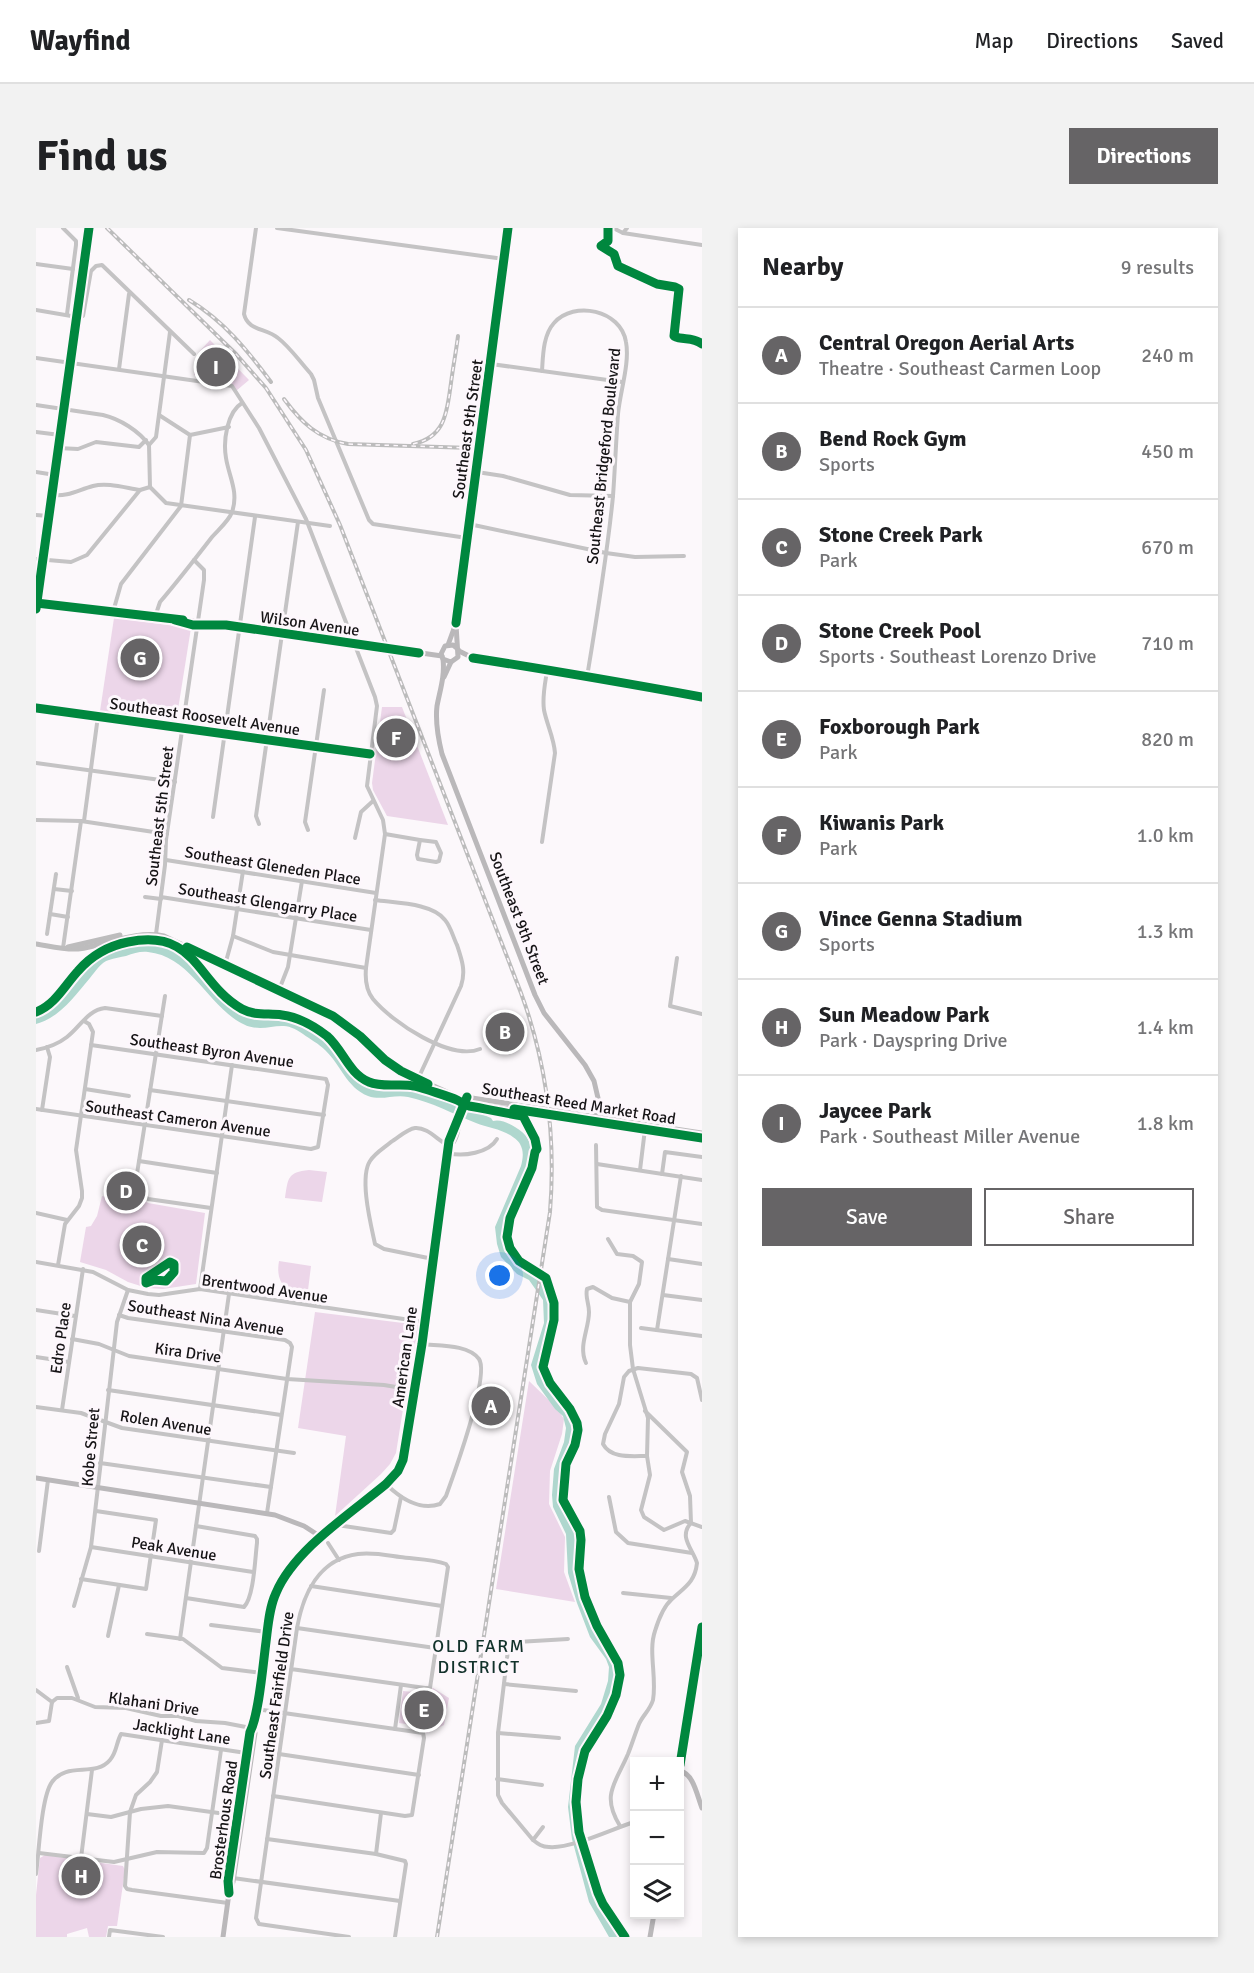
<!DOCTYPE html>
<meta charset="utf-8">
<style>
:root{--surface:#fff;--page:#f2f2f2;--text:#202124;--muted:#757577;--line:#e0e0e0;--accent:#666466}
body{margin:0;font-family:Signika,sans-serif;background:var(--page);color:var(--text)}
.controls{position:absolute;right:18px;bottom:18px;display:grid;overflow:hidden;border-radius:0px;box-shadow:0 3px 9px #0003}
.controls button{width:54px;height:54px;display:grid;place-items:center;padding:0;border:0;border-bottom:2px solid var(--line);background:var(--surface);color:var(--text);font:30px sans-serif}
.you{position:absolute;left:464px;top:1048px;width:21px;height:21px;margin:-15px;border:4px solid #fff;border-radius:50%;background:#1a73e8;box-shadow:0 0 0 9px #1a73e833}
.badge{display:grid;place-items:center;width:39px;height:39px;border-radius:50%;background:var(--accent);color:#fff;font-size:20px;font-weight:700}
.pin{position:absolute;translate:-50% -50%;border:3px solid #fff;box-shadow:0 2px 6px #0006}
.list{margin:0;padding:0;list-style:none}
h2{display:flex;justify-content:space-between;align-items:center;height:78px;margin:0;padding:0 24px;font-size:26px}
h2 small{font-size:20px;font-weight:400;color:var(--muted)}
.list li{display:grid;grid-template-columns:39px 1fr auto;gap:18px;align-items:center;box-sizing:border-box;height:96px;padding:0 24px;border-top:2px solid var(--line)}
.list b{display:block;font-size:22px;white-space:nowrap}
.list p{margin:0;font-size:20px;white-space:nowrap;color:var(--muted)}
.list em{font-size:20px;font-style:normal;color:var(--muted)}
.actions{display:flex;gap:12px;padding:18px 24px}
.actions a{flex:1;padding:14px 0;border:2px solid var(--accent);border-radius:0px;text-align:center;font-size:21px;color:var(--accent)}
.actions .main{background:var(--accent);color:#fff}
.icon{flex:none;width:33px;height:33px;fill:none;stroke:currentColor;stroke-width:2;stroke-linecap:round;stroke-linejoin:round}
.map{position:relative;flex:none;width:666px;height:1709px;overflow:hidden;border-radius:0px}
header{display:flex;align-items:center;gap:36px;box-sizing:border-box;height:84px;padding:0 30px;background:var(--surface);border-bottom:2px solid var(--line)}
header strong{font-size:28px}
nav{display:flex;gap:33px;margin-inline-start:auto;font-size:21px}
.intro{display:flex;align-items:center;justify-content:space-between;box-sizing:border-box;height:144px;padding:0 36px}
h1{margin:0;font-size:42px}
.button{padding:15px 27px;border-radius:0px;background:var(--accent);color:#fff;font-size:21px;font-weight:700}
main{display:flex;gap:36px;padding:0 36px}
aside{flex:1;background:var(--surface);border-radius:0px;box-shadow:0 3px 9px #0003}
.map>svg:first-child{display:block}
.green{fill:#ecd6e9}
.water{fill:#afd7ce}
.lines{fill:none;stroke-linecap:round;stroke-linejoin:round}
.street{stroke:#c4c3c4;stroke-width:4}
.secondary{stroke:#bab8ba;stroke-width:5}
.primary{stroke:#bdbcbd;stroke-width:5}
.rail-casing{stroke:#bcbcbc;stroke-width:4}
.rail{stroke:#fdf7fc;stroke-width:1.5;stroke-dasharray:4.5;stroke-linecap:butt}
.cycleway-casing{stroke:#fdf7fc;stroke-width:13}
.cycleway{stroke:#00873e;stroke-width:9}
.labels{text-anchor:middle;stroke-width:6;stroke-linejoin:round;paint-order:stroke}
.street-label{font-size:16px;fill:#161416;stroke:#fdf7fc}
.neighbourhood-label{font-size:18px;letter-spacing:1.5px;fill:#12322b;stroke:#fdf7fc}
</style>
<header>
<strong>Wayfind</strong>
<nav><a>Map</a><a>Directions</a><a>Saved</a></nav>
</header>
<div class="intro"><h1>Find us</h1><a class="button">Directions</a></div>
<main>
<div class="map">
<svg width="666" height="1709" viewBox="0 0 666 1709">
<rect width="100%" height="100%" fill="#fcf8fb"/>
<g class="green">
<polygon points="174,112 213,152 200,163 190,153 158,147 163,124"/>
<polygon points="78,390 155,400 140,494 64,483"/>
<polygon points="346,479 366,479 412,597 351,588 337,562 336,555"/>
<path d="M273,942l18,2 -5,30 -37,-4c3,-19 2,-26 24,-28z"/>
<polygon points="83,951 97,953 102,969 112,975 169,985 160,1056 127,1061 111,1060 92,1054 70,1042 44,1034 50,999 55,998 61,988 66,968 80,972"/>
<path d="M243,1033l32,5 -4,32c-20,-6 -32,-14 -28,-37z"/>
<polygon points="279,1084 383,1097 371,1156 360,1225 354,1236 345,1246 299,1288 310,1208 262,1200"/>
<polygon points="493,1153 521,1180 528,1191 526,1206 514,1243 513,1276 529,1309 528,1344 539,1374 460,1361"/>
<polygon points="397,1460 413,1470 408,1497 391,1505 384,1498 363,1495 367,1463 389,1465"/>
<polygon points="9,1627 87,1638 89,1642 81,1698 72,1698 70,1709 53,1709 51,1700 31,1706 31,1709 0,1709 0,1667 4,1630"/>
</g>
<path class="water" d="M110,713c48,4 55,41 89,66 23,17 46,3 69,16 9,4 19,11 27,18 13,13 18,32 34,42 14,9 29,2 44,6 28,6 55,18 82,29l2,3c7,-2 15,2 22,6 44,25 -15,78 -9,112 5,29 36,31 45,61 8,27 -12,46 -10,67 3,25 33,37 35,62 1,11 -6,21 -9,31 -5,12 -7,28 -5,40 1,13 13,21 16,33 3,10 0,21 -1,32 0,10 2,22 6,31 4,13 9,27 16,38 8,14 19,23 19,41 -1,35 -25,49 -36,78 -12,29 -11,65 -2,94 2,5 5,8 7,12 4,11 5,24 9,36 4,15 17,29 27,42h-14l-20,-35 -17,-63 -4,-32 7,-61 26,-42 7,-23 1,-14 -3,-8 -16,-22 -13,-34 -9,-30 -2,-39 -13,-27 -1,-12 2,-26 10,-27 2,-14 -3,-12 -8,-7 -18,-25 -6,-19 13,-42 -1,-23 -14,-20 -12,-6 -16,-17 -4,-13 -2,-17 26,-61c2,-8 3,-15 -1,-22 -2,-4 -7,-7 -10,-9 -10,-6 -24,-8 -34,-12 -23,-9 -44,-21 -68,-26 -14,-3 -26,4 -40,-1 -22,-9 -27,-31 -43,-46 -6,-6 -15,-11 -22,-16 -26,-20 -37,6 -67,-14 -30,-20 -48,-64 -88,-68 -7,-1 -14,1 -22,4 -5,1 -12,2 -17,4 -8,2 -14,12 -19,18 -15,18 -31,40 -54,46v-10c17,-5 27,-21 37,-34 19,-25 43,-36 73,-39z"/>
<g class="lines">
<g class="street">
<polyline points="27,0 40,13 40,17 31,86"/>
<path d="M220,0l-12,86c4,17 22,14 34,24 12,9 22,24 33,36l3,6 4,18 51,122 4,4 94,14"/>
<polyline points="241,0 468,31"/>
<polyline points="577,0 587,5 666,17"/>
<polyline points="587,5 591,0"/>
<polyline points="0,36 37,41"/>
<polyline points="0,82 41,89 47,88 55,43 60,38 66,37 158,126"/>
<path d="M0,130l196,28 27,42 47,91 69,178 2,9 -10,80 16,34 2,14 -19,134c-1,11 0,22 7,31 19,23 77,62 107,50"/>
<polyline points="455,136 586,154"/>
<polyline points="83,141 93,66"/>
<path d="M506,143c1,-15 1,-36 12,-48 20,-23 67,-13 72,19 4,21 -6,50 -8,72 -2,27 -3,55 -5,82 -6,61 -16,121 -26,181"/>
<path d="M0,177l67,10c17,4 36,16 46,30l1,42 16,16 164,23"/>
<polyline points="123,187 154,207 193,199"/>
<polyline points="0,204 24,207"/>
<polyline points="113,217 120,209 134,104"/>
<polyline points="22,220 42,221 60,214 103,219 110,212"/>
<polyline points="0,244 19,247"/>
<polyline points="441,244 467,248 534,267 577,268"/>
<path d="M16,267c16,2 26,-5 41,-9 14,-4 33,2 47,4"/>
<polyline points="0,287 13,288"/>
<polyline points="433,296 570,325 599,329 648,328"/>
<polyline points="0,331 35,334 51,327 104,262 114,259"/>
<polyline points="77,384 85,356 145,278 154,207"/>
<path d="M119,389l5,-15c18,-21 35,-43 52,-65 6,-7 17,-16 20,-25 7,-20 -3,-35 -6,-54 -3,-17 1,-46 16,-55"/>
<polyline points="0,480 334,526"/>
<polyline points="0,535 139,554"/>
<polyline points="177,589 219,289"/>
<polyline points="0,592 45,593 131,606"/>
<polyline points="48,593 62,488"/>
<polyline points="223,596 220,588 262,294"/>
<polyline points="272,602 269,594 288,462"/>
<polyline points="349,606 384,612"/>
<polyline points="319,610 325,584 337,573"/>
<polygon points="384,612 400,614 405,625 403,633 400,634 382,631 381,627"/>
<path d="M506,614l13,-89c-1,-15 -8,-28 -11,-43 -2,-13 1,-26 3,-39"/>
<polyline points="130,632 340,665"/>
<polyline points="18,661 36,663"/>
<polyline points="109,669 125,671"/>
<polyline points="125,669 335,702"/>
<path d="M339,672c20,3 58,3 70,20 6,7 8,17 12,25 5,15 9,26 4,41l-43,93"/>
<polyline points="14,686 32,689"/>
<polyline points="11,706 20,646"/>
<polyline points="120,706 129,637 130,612 168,352 168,342 158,332"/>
<polyline points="197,708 237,724 330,740"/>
<polyline points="27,720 45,593"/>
<polyline points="641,730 634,778 666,786"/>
<polyline points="189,737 197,708 207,643"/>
<polyline points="243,762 252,739 266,653"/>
<polyline points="129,768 100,952 101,961 112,971 175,980"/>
<path d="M0,822c11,-2 22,-6 31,-13 13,-10 21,-27 38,-29l57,8"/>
<polyline points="49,861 93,868"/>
<polyline points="114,862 288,887"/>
<polyline points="0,881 275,921 282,919 292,857 290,851 55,817"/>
<polyline points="6,882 14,829 11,819"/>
<polyline points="560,917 561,979 566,982 666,996"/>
<path d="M412,925c15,4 41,0 49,-14"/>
<polyline points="103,933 181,945"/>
<polyline points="561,936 666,952"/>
<polyline points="604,942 609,901"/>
<polyline points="626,946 629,924 666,929"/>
<polyline points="0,985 31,992"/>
<polyline points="572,1011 581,1026 597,1028 606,1034 603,1056 594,1074 594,1117 597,1141 612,1190 611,1228 614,1247 605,1282 608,1289 628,1302 649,1293 666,1299"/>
<path d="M397,1031l-49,-10 -9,-5c-4,-19 -16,-66 -5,-83 5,-8 14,-13 21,-19 7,-4 16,-13 24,-14 13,-1 23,13 33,17"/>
<polyline points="632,1031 666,1036"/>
<polyline points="0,1034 57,1044 92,1062 112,1066 123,1067 164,1061 388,1094"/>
<polyline points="22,1037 29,996 43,978 46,970 46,963 40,922 57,804 53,796 48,793"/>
<polyline points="164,1061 196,837"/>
<polyline points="627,1067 666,1072"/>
<polyline points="0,1082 39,1088"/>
<polyline points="83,1087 92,1090 249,1112 254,1115 256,1119 231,1285"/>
<polyline points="605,1100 666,1108"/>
<polyline points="621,1102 645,948"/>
<polyline points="36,1111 63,1116 93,1128 251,1151 348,1157 378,1162"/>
<polyline points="0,1129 33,1134"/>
<path d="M550,1135c-8,-17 3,-34 3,-51 0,-9 -4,-15 -2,-23l6,-2 19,11 18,4"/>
<polyline points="72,1162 245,1187"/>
<polyline points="0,1179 45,1185 86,1200 258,1225"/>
<polyline points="26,1182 47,1041"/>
<path d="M611,1228c-15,0 -36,3 -44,-12l2,-10 14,-30 5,-27 5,-6 9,-3 53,6 6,4 5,22"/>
<polyline points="64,1235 235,1259"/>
<path d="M350,1256c14,14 34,27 54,20l6,-8c8,-22 44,-121 33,-137 -11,-15 -41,-13 -57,-15"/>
<polyline points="573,1269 580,1304 592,1315 656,1325"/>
<polyline points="301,1297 355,1305 358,1302 365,1269"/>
<polyline points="292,1315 303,1332"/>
<polyline points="55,1319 217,1344"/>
<polyline points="3,1323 12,1252"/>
<polyline points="45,1351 110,1361 120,1292 60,1283"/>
<polyline points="275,1358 406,1378"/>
<polyline points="587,1365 635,1370"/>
<path d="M150,1370l58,9c10,-10 11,-49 13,-64v-4l-2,-3 -59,-10"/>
<polyline points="38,1378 55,1319 81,1094 92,1062"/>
<polyline points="175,1397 231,1404"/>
<polyline points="261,1400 399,1420"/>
<polyline points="111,1406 147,1411 186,1440 226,1445"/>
<polyline points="72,1408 83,1357"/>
<polyline points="144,1411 193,1066"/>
<path d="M532,1411l-51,3 -5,3 -4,5 -10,83v62l4,8 31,37c5,4 9,7 16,7 22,2 63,-18 85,-25"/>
<polyline points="31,1439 42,1470"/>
<path d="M255,1441l134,19h5l18,-121 -2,-3c-13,-5 -31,-5 -46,-7 -14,-2 -28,-5 -42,-3 -39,5 -55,40 -61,74l-41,290 3,6 90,13"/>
<polyline points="468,1456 540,1463"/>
<polyline points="0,1462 16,1474"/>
<polyline points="16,1474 21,1470 36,1470 59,1479 90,1480 125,1488 142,1488 160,1493 189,1495 215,1500"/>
<polyline points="220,1481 387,1505 388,1510 376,1587 369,1588 237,1568"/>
<polyline points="0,1495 13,1493 16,1474"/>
<polyline points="359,1501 365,1457"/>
<polyline points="462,1505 523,1510"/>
<polyline points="126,1512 121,1544 114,1554 100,1567 94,1584 89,1658 91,1661 96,1662 192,1675"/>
<polyline points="243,1526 383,1547"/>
<polyline points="461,1551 506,1557"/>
<polyline points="51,1586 75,1589 105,1581 132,1578 204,1588"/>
<path d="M584,1598c-19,-31 -5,-42 8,-72 4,-10 7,-20 11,-30 4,-9 11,-14 14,-24 4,-22 -5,-49 2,-69 3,-10 9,-25 17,-32 13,-12 23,-17 25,-36 -4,-14 -19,-26 -6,-40l-1,-27 -8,-24 5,-20 -42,-41"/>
<polyline points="231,1611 340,1626 369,1633 370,1636 359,1709"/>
<polyline points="497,1612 507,1599"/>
<polyline points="3,1625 78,1634 121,1624 168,1625 171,1620 185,1522"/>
<polyline points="340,1626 345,1585"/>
<polyline points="45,1630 56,1542"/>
<path d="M0,1646c3,-21 5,-77 16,-92 15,-21 43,-4 58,-22 7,-8 6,-17 11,-26l125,19"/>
<polyline points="197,1650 364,1673"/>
<polyline points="73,1709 74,1702 127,1709"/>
</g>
<g class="secondary">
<polyline points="0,375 157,393 161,396"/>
<polyline points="139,392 157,397 190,397 406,428"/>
<polyline points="420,397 422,429 415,434 407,431 405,426 409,418 417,417 422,421"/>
<polyline points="412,417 420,395 472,0"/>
<polyline points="423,423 437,430 480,438 566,450 666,469"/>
<path d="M407,431c2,17 -3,31 -6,47 -2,17 1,32 5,48l93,241 9,18 41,52 9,16 4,17 -2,21"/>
<polyline points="408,449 415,434"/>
<polyline points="551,450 559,453 569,452"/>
<path d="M414,918c6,-5 9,-17 8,-24"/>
<polyline points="0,1250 239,1287 268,1298 285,1309"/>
<polyline points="644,1537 666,1399"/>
<path d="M644,1543c14,3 17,25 22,37"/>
<path d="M193,1665l-1,-12 22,-149c9,-17 13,-68 16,-90 2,-16 3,-34 10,-49 18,-43 74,-79 110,-109l12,-13 5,-11 19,-116 27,-203 18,-44"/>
<polyline points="187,1709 193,1665 197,1654 219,1505 217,1500"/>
<polyline points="614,1709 618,1686"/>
</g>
<g class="primary">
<polyline points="0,381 53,0"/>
<path d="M0,716c13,2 28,6 42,5 29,-4 57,-19 86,-13l169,80 27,20 25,24 16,11 57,26 26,8 218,33"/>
<polyline points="32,719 84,707"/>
<polyline points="436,870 666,905"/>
</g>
<defs>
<g id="rail">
<path d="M71,0l129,126 30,34 40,62 34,75 181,468c26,71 35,143 29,219l-113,725"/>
<path d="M153,72c35,21 58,50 82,82"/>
<path d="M248,171c17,23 34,40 64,45l123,4"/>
<path d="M377,216c33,-7 34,-33 38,-61 2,-16 5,-31 7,-47"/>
</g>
</defs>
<use href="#rail" class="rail-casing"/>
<use href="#rail" class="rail"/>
<defs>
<g id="cycleway">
<path d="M572,0v13l-7,5 13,8 4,12 39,18 18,3 4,2 -5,47c9,5 18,0 28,8"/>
<polyline points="0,375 147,392"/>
<polyline points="0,381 53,0"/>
<polyline points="139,392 157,397 190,397 383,425"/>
<polyline points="420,395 472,0"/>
<path d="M437,430c77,12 152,25 229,39"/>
<polyline points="0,480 334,526"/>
<polyline points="151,719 297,788 324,808 349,832 365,843 392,856"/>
<path d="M0,784c19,-7 29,-27 42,-41 13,-15 30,-25 50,-29 69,-14 68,41 114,67 13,7 26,4 40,6 16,2 32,11 45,21 16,14 22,38 42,46 14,6 31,1 45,4 8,2 37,11 43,14 4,2 8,5 12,6 18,3 35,7 54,10l12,23 2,10 -2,3 -3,16 -22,50 -3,19 3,11 9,13 27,17 8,25v17l-11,47 7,16 20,26 7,14 1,7 -3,15 -9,19 -3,36 17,31 1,9 -2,29 6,28 12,29 21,37 2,12 -4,20 -9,21 -22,35 -7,28 -2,23 3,30 19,61 5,11 22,33"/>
<polyline points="478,881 666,910"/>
<polygon points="134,1034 138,1036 138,1044 130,1053 118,1052 110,1055 110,1050"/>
<polyline points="644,1537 666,1399"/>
<path d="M193,1665l-1,-12 22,-149c9,-17 13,-68 16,-90 2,-16 3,-34 10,-49 18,-43 74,-79 110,-109l12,-13 5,-11 19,-116 27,-203 18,-44"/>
</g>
</defs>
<use href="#cycleway" class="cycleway-casing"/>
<use href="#cycleway" class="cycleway"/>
</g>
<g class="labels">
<g class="street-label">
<text transform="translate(431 201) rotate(-82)" y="6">Southeast 9th Street</text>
<text transform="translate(567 228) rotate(-84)" y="6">Southeast Bridgeford Boulevard</text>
<text transform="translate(274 395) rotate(8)" y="6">Wilson Avenue</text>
<text transform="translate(169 488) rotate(8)" y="6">Southeast Roosevelt Avenue</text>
<text transform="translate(123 588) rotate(-83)" y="6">Southeast 5th Street</text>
<text transform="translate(237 637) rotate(9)" y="6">Southeast Gleneden Place</text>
<text transform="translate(232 674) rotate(9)" y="6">Southeast Glengarry Place</text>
<text transform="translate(484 690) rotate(69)" y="6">Southeast 9th Street</text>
<text transform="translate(176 822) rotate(8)" y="6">Southeast Byron Avenue</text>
<text transform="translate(543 875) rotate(9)" y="6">Southeast Reed Market Road</text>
<text transform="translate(142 890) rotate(8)" y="6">Southeast Cameron Avenue</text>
<text transform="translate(229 1060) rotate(8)" y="6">Brentwood Avenue</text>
<text transform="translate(170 1089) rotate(9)" y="6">Southeast Nina Avenue</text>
<text transform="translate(24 1110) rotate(-82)" y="6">Edro Place</text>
<text transform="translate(152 1124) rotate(8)" y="6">Kira Drive</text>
<text transform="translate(368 1129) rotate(-82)" y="6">American Lane</text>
<text transform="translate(130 1194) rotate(9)" y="6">Rolen Avenue</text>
<text transform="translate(54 1219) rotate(-85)" y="6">Kobe Street</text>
<text transform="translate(138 1320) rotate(9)" y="6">Peak Avenue</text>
<text transform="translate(240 1467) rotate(-82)" y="6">Southeast Fairfield Drive</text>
<text transform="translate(118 1475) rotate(8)" y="6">Klahani Drive</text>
<text transform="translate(146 1503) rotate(9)" y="6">Jacklight Lane</text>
<text transform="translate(187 1592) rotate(-82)" y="6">Brosterhous Road</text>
</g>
<g class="neighbourhood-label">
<text x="443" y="1424">OLD FARM<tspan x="443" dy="21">DISTRICT</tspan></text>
</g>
</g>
</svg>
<div class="controls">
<button>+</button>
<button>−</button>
<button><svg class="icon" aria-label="layers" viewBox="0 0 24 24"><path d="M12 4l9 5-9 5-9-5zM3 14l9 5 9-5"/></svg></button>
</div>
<div class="you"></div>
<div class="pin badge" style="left:455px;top:1178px">A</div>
<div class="pin badge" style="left:469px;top:804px">B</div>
<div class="pin badge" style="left:106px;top:1017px">C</div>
<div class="pin badge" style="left:90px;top:963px">D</div>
<div class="pin badge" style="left:388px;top:1482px">E</div>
<div class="pin badge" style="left:360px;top:510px">F</div>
<div class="pin badge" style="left:104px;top:430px">G</div>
<div class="pin badge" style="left:45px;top:1648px">H</div>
<div class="pin badge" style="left:180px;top:139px">I</div>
</div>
<aside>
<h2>Nearby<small>9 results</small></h2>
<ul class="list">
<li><span class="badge">A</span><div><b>Central Oregon Aerial Arts</b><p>Theatre · Southeast Carmen Loop</p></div><em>240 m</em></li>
<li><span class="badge">B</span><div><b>Bend Rock Gym</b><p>Sports</p></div><em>450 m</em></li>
<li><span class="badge">C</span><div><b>Stone Creek Park</b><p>Park</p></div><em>670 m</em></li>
<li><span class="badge">D</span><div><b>Stone Creek Pool</b><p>Sports · Southeast Lorenzo Drive</p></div><em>710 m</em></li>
<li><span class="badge">E</span><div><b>Foxborough Park</b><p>Park</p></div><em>820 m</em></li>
<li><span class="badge">F</span><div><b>Kiwanis Park</b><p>Park</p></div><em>1.0 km</em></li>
<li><span class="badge">G</span><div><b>Vince Genna Stadium</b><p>Sports</p></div><em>1.3 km</em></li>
<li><span class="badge">H</span><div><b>Sun Meadow Park</b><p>Park · Dayspring Drive</p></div><em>1.4 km</em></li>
<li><span class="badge">I</span><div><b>Jaycee Park</b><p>Park · Southeast Miller Avenue</p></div><em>1.8 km</em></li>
</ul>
<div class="actions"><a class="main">Save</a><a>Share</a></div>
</aside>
</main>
